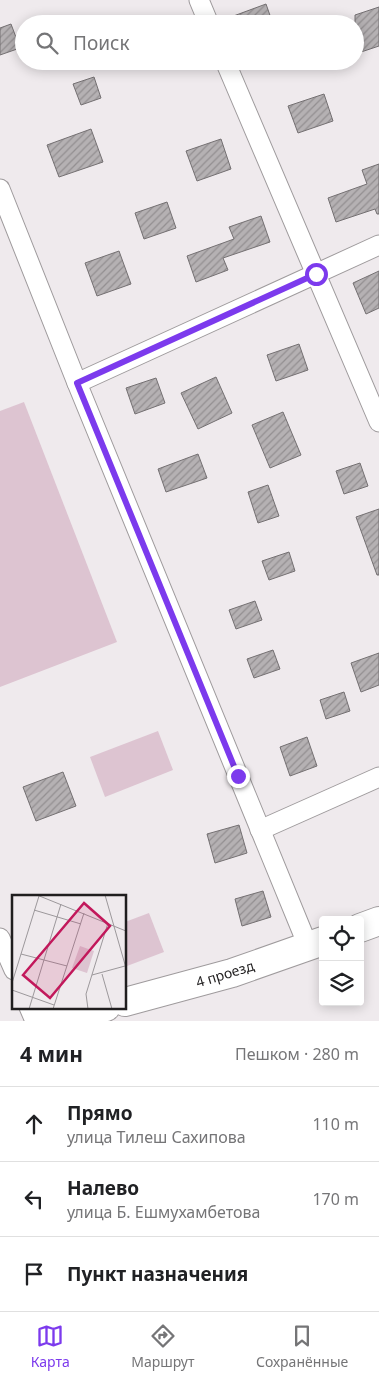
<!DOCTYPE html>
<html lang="ru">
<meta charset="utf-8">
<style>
:root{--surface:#fff;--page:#f2f2f2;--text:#202124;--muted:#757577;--line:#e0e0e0;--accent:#7c3aed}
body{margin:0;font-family:"Noto Sans",sans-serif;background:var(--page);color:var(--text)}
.controls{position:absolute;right:15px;bottom:15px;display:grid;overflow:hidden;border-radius:5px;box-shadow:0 2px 12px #0003}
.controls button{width:45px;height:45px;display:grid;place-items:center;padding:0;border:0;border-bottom:1px solid var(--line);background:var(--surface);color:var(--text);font:25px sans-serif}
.stop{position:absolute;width:15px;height:15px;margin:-11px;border:4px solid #7c3aed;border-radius:50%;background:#fff}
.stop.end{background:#7c3aed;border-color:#fff;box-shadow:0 1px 5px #0008}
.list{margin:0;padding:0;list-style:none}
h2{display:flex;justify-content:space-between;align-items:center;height:65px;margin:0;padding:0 20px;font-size:21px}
h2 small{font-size:16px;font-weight:400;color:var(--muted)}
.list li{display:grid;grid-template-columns:32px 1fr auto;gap:15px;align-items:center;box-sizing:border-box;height:75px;padding:0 20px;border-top:1px solid var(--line)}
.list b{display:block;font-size:19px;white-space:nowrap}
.list p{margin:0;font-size:16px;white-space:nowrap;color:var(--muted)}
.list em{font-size:16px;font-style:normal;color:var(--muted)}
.icon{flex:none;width:28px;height:28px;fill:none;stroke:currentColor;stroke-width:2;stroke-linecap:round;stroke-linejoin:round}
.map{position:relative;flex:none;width:379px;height:1021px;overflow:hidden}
.search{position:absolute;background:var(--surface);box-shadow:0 2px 12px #0003;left:15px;right:15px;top:15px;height:55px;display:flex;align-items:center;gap:12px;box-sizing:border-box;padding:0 18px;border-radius:28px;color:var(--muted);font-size:19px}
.sheet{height:290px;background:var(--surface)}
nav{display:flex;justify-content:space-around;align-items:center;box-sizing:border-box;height:70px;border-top:1px solid var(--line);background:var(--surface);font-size:14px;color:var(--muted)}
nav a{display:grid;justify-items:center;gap:2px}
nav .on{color:var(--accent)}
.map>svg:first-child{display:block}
.green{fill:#ddc4d1}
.building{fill:url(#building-hatch);stroke:#747072}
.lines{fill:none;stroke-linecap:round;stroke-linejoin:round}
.street-casing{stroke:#9f9b9d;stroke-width:21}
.secondary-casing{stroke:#9f9b9d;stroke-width:30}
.street{stroke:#fff;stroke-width:19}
.secondary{stroke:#fff;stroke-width:28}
.route{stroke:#7c3aed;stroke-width:6}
.labels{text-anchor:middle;stroke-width:5;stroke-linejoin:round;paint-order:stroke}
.street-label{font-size:14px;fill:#201e1f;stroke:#fff}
.inset-road{fill:none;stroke:#9c989b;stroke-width:1}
.view{fill:#c2185b;fill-opacity:0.15;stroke:#c2185b;stroke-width:2.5}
.inset-edge{fill:none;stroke:#201e1f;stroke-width:2.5}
</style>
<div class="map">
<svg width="379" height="1021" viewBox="0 0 379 1021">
<defs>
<pattern id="building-hatch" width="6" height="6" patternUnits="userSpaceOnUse" patternTransform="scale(1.25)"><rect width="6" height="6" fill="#b5b1b3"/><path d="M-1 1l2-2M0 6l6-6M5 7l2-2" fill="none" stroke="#938f91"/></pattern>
</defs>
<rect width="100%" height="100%" fill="#efeaed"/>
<g class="green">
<polygon points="24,402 117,642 0,687 0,411"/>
<polygon points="158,731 173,770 105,797 90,757"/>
<polygon points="149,913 164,952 127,966 125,960 125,922"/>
</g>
<g class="building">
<polygon points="266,4 273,24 220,24 220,21"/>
<polygon points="379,7 379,46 355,54 355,15"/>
<polygon points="11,24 20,48 0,55 0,28"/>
<polygon points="94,77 101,98 81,105 73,84"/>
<polygon points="324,94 333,121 298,133 288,106"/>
<polygon points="91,129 103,162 59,177 47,145"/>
<polygon points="221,139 231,169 197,181 186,151"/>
<polygon points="379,164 379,214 377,214 375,209 336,222 328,198 367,184 362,170"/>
<polygon points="167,202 176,228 144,239 135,213"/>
<polygon points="261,216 270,242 223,258 228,270 196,282 187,256 234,239 229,227"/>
<polygon points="119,251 131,284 97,296 85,263"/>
<polygon points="379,271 379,308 366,314 353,283"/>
<polygon points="299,344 308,370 276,381 267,355"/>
<polygon points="216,377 232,413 198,429 181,393"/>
<polygon points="156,378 165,403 135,414 126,388"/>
<polygon points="283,412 301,455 270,468 252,425"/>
<polygon points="198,454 207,478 166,492 158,469"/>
<polygon points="360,463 368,486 344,494 336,471"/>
<polygon points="268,485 279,516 258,523 248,492"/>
<polygon points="379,509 379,575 377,575 356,517"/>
<polygon points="289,552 295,571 269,580 262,561"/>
<polygon points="255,601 262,620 236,629 229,610"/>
<polygon points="273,650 280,669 254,678 247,659"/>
<polygon points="379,653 379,685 361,692 351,663"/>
<polygon points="344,692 350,711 326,719 320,700"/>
<polygon points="307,737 317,766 290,776 280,747"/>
<polygon points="63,772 76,806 36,821 23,787"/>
<polygon points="239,825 247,853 215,863 207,834"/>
<polygon points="263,891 271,917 242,926 235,899"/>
</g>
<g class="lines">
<defs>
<g id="street">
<polyline points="199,0 209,24"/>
<polyline points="225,61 379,422"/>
<polyline points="0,189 77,383 308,946"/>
<polyline points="77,383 379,245"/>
<polyline points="260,830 379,777"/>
<polyline points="0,938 14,970"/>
<polyline points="29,1007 35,1021"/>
</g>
<g id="secondary">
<polyline points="360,928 379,921"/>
<polyline points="125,1002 232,973 323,941"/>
<polyline points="45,1021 106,1007"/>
</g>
</defs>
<use href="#street" class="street-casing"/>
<use href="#secondary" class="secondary-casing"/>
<use href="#street" class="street"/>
<use href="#secondary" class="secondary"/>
</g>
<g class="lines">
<polyline class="route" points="238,776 77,383 316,274"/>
</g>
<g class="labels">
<g class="street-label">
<text transform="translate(225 974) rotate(-17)" y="5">4 проезд</text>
</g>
</g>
<g transform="translate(12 895)">
<rect width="114" height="114" fill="#efeaed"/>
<path d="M68,51l14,5 -7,22 -15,-5z" fill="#ddc4d1"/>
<path class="inset-road" d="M25,0l89,36M93,0l21,73M22,15l47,14M9,59l46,12M90,79l10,35M80,80l33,-9M0,88l27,-87M0,95l42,15M17,114l32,-105M41,114l31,-96M76,114l-2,-15 22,-71"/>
<path class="view" d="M72,8l26,23 -60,72 -27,-23z"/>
<rect width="114" height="114" class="inset-edge"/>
</g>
</svg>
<div class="controls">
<button><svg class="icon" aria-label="locate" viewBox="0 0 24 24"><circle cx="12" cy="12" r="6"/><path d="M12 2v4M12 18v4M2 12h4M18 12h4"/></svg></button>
<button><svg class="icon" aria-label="layers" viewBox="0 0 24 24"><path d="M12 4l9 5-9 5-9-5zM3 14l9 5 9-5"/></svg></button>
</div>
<div class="stop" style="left:316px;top:274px"></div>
<div class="stop end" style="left:238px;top:776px"></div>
<div class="search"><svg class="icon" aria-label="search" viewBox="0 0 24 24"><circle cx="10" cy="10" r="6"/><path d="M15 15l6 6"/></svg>Поиск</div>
</div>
<section class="sheet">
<h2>4 мин<small>Пешком · 280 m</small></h2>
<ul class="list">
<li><svg class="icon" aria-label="ahead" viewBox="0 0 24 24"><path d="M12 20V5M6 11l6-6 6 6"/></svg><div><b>Прямо</b><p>улица Тилеш Сахипова</p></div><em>110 m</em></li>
<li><svg class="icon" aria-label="left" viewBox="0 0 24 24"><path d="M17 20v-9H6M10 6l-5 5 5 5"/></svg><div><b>Налево</b><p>улица Б. Ешмухамбетова</p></div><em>170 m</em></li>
<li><svg class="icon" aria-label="arrive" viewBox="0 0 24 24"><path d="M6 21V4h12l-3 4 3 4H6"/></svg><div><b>Пункт назначения</b></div></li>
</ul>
</section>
<nav>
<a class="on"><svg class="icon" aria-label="map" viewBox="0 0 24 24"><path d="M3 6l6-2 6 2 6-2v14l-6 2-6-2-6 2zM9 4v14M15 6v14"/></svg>Карта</a>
<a><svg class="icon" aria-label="directions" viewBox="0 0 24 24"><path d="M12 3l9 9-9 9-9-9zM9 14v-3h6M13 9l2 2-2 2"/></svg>Маршрут</a>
<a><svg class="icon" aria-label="saved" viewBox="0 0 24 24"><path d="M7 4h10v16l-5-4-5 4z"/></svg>Сохранённые</a>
</nav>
